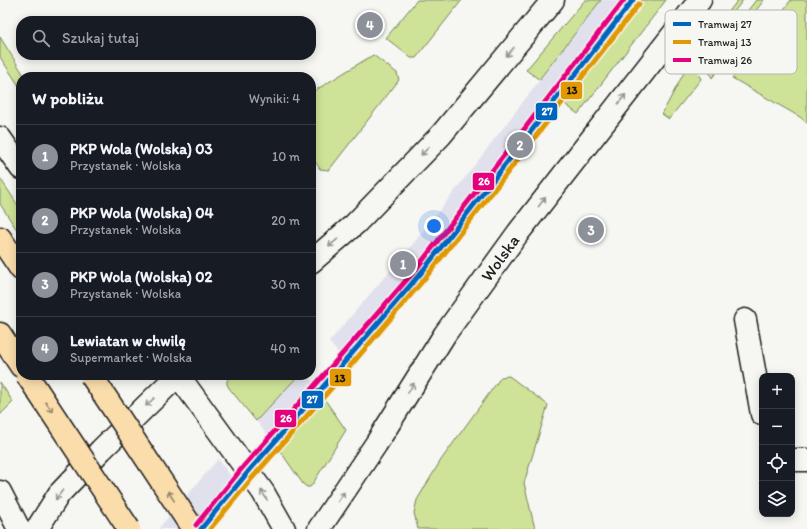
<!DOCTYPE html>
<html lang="pl">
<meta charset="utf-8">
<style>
:root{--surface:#171b24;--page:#242831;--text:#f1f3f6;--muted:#9ea1a6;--line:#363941;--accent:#8c9099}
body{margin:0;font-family:Itim,sans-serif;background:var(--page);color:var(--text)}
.controls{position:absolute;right:12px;bottom:12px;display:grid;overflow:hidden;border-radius:8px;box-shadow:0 2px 10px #0003}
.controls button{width:36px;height:36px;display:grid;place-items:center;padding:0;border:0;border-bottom:1px solid var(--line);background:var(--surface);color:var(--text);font:20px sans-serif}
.you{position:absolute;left:434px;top:226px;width:14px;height:14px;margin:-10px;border:3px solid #fff;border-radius:50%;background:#1a73e8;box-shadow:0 0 0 6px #1a73e833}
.badge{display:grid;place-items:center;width:26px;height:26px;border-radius:50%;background:var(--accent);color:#fff;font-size:13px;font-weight:700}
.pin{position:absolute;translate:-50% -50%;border:2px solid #fff;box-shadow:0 1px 4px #0006}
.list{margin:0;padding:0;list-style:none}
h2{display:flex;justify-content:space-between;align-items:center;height:52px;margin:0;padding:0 16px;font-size:17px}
h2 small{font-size:13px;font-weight:400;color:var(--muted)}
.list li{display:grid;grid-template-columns:26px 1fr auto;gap:12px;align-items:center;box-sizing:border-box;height:64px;padding:0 16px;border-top:1px solid var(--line)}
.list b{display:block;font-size:15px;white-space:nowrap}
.list p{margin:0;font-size:13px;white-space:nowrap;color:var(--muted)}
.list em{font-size:13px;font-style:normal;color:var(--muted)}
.icon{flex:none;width:22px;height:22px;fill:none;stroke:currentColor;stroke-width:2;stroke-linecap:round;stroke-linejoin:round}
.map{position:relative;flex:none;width:807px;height:529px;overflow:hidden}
.search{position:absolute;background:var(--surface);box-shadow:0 2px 10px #0003;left:16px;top:16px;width:300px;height:44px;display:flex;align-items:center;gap:10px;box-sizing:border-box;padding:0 14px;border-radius:16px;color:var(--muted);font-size:15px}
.panel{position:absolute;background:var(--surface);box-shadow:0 2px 10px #0003;left:16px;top:72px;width:300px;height:308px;border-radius:16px}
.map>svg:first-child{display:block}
.built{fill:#e1e1ed}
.grass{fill:#cee398;stroke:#75805a}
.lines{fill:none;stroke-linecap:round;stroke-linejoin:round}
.street-casing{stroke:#1c1c1c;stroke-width:25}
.secondary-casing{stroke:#1c1c1c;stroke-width:25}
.primary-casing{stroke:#1c1c1c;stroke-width:25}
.street{stroke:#f6f6f2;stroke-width:22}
.secondary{stroke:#f6f6f2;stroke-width:22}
.primary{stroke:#faddab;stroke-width:22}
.primary-bridge-casing{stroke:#1c1c1c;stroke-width:25;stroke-linecap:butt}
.primary-bridge{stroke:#faddab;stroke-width:22}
.tram-1-casing{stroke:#f6f6f2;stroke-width:8}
.tram-2-casing{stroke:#f6f6f2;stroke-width:8}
.tram-3-casing{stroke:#f6f6f2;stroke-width:8}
.tram-1{stroke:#0065bd;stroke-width:5}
.tram-2{stroke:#e19803;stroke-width:5}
.tram-3{stroke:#e5007d;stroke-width:5}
.oneway{stroke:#949492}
.oneway2{stroke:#96866b}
.labels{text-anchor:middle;stroke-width:3;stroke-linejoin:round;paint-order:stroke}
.street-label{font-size:17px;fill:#1c1c1c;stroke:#f6f6f2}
.key{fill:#f6f6f2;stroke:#b5b5b2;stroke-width:1}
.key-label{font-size:11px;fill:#1c1c1c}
.line-badge{stroke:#f6f6f2;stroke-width:1.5}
.badge-label{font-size:11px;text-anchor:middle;font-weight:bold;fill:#fff}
.pale-badge-label{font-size:11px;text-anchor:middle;font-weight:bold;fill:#111}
</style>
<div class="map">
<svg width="807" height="529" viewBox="0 0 807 529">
<rect width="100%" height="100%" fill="#f6f6f2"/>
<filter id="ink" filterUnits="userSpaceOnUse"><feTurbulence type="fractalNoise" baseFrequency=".025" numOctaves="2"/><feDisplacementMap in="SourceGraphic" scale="8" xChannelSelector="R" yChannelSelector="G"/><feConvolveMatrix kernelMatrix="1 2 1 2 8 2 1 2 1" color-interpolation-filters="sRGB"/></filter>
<g filter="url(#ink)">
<g class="built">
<polygon points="601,0 642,0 441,257 350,367 329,342 412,245 464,179"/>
<polygon points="299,375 308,375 323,397 278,448 256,421"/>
<polygon points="218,459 243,492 211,529 158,529"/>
</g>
<g class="grass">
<polygon points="417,0 462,0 416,58 411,58 386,38"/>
<polygon points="585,0 601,0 541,77 540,80 526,70"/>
<polygon points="642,0 666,0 578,114 562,102"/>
<polygon points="738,0 743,0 698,59 695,55"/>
<polygon points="756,0 764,0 745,25 749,30 712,78 708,69 708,62"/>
<polygon points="791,0 807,0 807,123 800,117 732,78"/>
<polygon points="0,37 25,77 21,77 21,89 0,57"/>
<polygon points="373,55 397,73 399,80 329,170 320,169 311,155 311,93"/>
<polygon points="693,65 701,79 669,119 662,114 687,67"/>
<polygon points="0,178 21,210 21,236 0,204"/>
<path d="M232,375h67l-43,46 -27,-33c-4,-6 -2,-9 3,-13z"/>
<polygon points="509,376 548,405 524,483 535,529 418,529 414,513 417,500 441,460 501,377"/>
<polygon points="0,382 13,402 0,415"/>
<polygon points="323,397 346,430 312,485 310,487 307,487 303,484 278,448"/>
</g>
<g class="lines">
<defs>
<g id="street">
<polyline points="745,320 762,414"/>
<polyline points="792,460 807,460"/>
</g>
<g id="secondary">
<polyline points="0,138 21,168"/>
<polyline points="311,262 355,224 441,135 553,0"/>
<polyline points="178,375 263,492 284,529"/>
<polyline points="0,492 19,529"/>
<polyline points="37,529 59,494 101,450 178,375"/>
<path id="s1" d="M319,529l57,-85 69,-110 73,-101 182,-233"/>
</g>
<g id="primary">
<polyline points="0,238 21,269"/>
<polyline points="0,334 21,366"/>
</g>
</defs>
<use href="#street" class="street-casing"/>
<use href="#secondary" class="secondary-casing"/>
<use href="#primary" class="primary-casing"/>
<use href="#street" class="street"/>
<use href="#secondary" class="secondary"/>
<use href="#primary" class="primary"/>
<defs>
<g id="primary-bridge">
<polyline points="27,375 129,529"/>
<polyline points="91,375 193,529"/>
</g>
</defs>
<use href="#primary-bridge" class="primary-bridge-casing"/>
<use href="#primary-bridge" class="primary-bridge"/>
<defs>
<polyline id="tram-1" points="201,529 248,472 329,380 421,273 633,0"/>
<polyline id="tram-2" points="210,529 253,477 334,385 426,277 639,4"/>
<polyline id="tram-3" points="196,525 243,467 324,375 416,269 624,0"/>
</defs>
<use href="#tram-1" class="tram-1-casing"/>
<use href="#tram-2" class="tram-2-casing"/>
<use href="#tram-3" class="tram-3-casing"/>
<use href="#tram-1" class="tram-1"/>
<use href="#tram-2" class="tram-2"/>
<use href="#tram-3" class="tram-3"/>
</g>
<defs><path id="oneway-shaft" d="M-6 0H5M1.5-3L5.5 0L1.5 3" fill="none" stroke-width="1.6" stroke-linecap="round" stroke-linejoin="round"/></defs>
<g class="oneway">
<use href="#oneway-shaft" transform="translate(510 52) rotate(130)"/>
<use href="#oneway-shaft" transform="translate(622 99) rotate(-52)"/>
<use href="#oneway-shaft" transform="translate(425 151) rotate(134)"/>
<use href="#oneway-shaft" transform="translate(542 202) rotate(-52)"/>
<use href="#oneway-shaft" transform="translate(333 243) rotate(139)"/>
<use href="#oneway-shaft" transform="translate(411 388) rotate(-58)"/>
<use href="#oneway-shaft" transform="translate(150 402) rotate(136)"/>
<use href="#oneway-shaft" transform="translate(59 495) rotate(127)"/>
<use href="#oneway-shaft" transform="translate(264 495) rotate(-122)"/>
<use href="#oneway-shaft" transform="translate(341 497) rotate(-56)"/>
</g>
<g class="oneway2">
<use href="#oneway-shaft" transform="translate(49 407) rotate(56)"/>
<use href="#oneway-shaft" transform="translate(171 496) rotate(-123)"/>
</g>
</g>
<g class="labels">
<g class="street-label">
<text dy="6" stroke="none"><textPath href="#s1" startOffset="326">Wolska</textPath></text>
</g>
</g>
<rect x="665" y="10" width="132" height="64" rx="6" class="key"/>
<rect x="673" y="22" width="18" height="4" fill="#0065bd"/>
<rect x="673" y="40" width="18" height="4" fill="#e19803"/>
<rect x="673" y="58" width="18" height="4" fill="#e5007d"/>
<g class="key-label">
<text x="698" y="28">Tramwaj 27</text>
<text x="698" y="46">Tramwaj 13</text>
<text x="698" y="64">Tramwaj 26</text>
</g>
<g class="line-badge">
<rect x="560" y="81" width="23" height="19" rx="4" fill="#e19803"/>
<rect x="535" y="102" width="23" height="19" rx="4" fill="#0065bd"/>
<rect x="472" y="172" width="23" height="19" rx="4" fill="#e5007d"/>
<rect x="329" y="368" width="23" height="19" rx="4" fill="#e19803"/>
<rect x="301" y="390" width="23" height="19" rx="4" fill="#0065bd"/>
<rect x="274" y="409" width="23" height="19" rx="4" fill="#e5007d"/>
</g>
<g class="badge-label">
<text x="547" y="115">27</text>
<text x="484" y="185">26</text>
<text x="312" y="403">27</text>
<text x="286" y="422">26</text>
</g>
<g class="pale-badge-label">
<text x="572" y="94">13</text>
<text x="340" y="382">13</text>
</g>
</svg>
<div class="controls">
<button>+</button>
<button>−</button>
<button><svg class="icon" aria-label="locate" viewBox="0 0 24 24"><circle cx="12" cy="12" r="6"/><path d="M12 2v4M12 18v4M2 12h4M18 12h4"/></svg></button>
<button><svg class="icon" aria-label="layers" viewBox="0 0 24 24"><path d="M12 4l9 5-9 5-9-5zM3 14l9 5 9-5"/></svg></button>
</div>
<div class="you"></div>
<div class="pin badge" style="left:403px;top:264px">1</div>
<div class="pin badge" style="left:520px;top:145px">2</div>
<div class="pin badge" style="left:591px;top:230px">3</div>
<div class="pin badge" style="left:370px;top:25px">4</div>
<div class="search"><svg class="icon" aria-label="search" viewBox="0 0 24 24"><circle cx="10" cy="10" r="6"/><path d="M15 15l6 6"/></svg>Szukaj tutaj</div>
<section class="panel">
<h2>W pobliżu<small>Wyniki: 4</small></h2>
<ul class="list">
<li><span class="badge">1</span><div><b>PKP Wola (Wolska) 03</b><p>Przystanek · Wolska</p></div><em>10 m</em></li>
<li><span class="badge">2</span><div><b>PKP Wola (Wolska) 04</b><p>Przystanek · Wolska</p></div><em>20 m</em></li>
<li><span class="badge">3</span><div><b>PKP Wola (Wolska) 02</b><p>Przystanek · Wolska</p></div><em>30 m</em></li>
<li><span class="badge">4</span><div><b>Lewiatan w chwilę</b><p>Supermarket · Wolska</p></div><em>40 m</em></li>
</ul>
</section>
</div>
